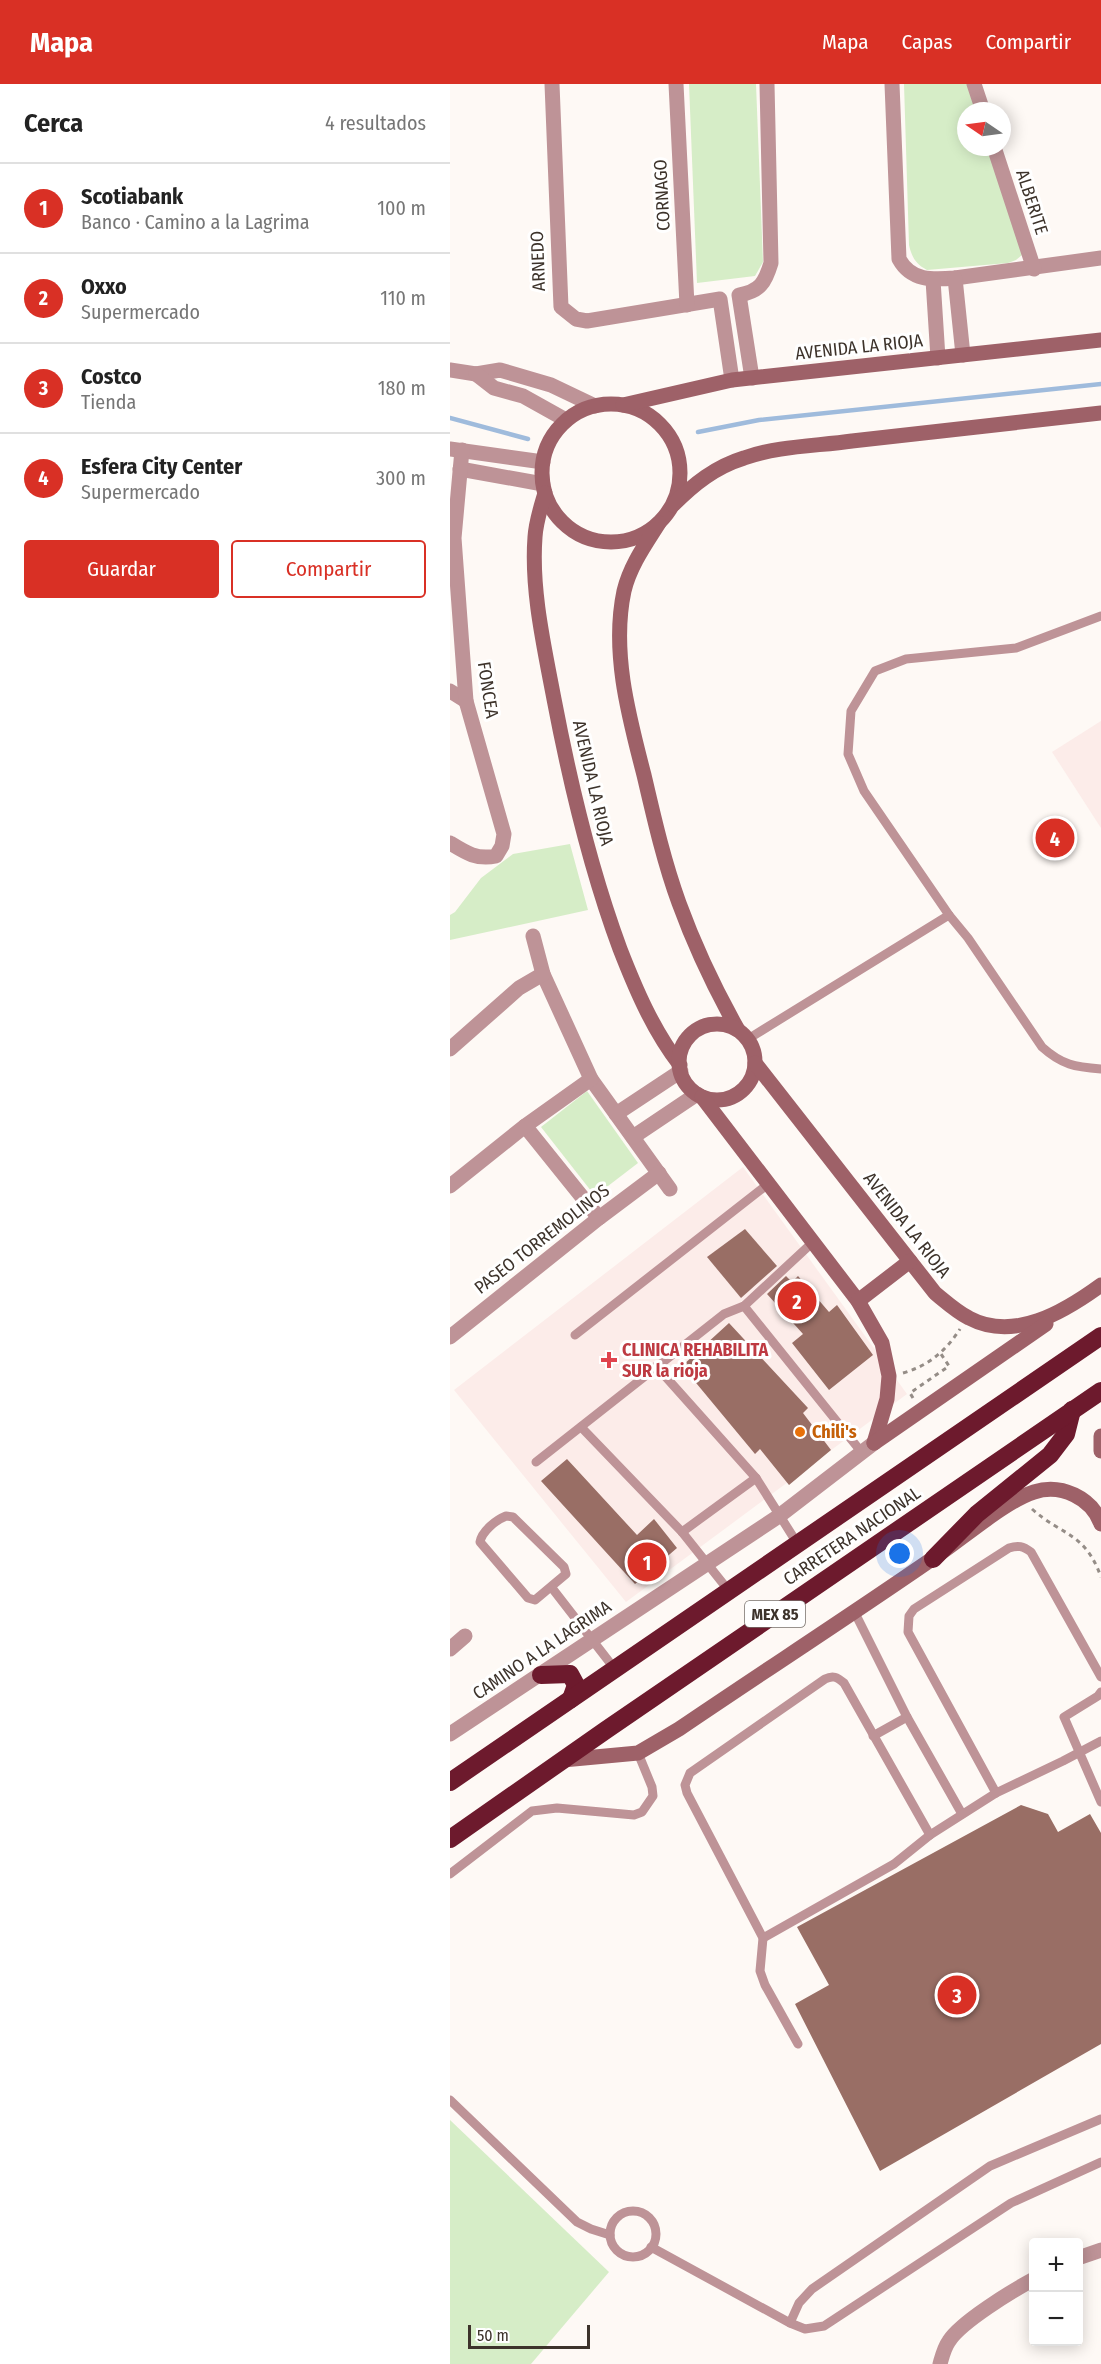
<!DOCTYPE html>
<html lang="es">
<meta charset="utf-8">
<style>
:root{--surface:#fff;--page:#f6f6f6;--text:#222;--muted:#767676;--line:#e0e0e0;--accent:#d93025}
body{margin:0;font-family:"Fira Sans Condensed",sans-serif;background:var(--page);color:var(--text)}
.controls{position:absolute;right:18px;bottom:18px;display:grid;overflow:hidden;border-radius:6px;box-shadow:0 3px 15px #0003}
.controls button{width:54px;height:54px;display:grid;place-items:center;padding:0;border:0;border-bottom:2px solid var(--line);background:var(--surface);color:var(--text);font:30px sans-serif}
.compass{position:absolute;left:507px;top:18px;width:54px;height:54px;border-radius:50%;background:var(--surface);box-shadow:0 3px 15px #0003;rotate:283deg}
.scale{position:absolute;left:18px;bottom:15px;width:122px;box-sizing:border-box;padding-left:6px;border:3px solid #3d332b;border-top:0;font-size:16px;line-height:21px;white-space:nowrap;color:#3d332b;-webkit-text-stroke:4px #fff;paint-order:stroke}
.you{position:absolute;left:450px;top:1470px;width:21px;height:21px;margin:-15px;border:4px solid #fff;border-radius:50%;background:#1a73e8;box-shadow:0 0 0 9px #1a73e833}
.badge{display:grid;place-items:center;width:39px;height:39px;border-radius:50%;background:var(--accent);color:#fff;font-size:20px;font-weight:700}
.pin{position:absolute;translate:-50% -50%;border:3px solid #fff;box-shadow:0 2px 6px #0006}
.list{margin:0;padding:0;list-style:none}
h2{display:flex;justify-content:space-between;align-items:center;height:78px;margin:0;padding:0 24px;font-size:26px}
h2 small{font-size:20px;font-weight:400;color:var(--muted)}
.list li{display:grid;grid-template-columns:39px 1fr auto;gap:18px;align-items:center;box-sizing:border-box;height:90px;padding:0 24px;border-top:2px solid var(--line)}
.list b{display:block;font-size:22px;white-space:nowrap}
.list p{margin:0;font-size:20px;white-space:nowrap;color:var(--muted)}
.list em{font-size:20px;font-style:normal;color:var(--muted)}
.actions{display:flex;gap:12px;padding:18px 24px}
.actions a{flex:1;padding:14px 0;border:2px solid var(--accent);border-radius:6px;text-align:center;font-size:21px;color:var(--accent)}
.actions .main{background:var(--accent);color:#fff}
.map{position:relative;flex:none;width:651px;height:2280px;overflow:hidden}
header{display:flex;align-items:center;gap:36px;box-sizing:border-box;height:84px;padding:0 30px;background:var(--accent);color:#fff}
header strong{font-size:28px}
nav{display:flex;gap:33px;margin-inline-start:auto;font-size:21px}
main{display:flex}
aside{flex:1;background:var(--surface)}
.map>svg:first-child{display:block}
.commercial{fill:#fcece9}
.green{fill:#d6edc7}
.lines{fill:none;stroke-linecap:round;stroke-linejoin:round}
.stream{stroke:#9fbbdc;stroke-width:4.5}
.building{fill:#996e65}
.path{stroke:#958d87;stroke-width:3;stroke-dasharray:4.5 4.5;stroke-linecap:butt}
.lane{stroke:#be9397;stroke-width:9}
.street{stroke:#be9397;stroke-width:15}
.secondary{stroke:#9e6168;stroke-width:15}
.highway{stroke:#6d1a2d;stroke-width:18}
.health-dot{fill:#e0444e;stroke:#fff;stroke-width:2}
.food-dot{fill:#e8710a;stroke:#fff;stroke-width:2}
.labels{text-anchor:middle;stroke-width:6;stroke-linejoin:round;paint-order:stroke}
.shield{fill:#fff;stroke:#77706b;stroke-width:1.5}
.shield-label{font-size:16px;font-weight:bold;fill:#3d332b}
.street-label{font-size:18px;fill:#3d332b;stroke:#fff}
.health-label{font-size:18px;font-weight:bold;fill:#be3a42;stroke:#fff;text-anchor:start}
.food-label{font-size:18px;font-weight:bold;fill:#c56008;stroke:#fff;text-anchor:start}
</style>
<header>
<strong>Mapa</strong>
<nav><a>Mapa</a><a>Capas</a><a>Compartir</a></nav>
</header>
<main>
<aside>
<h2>Cerca<small>4 resultados</small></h2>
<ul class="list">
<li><span class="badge">1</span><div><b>Scotiabank</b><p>Banco · Camino a la Lagrima</p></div><em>100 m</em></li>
<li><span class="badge">2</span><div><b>Oxxo</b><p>Supermercado</p></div><em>110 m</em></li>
<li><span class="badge">3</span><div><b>Costco</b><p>Tienda</p></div><em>180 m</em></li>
<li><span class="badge">4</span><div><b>Esfera City Center</b><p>Supermercado</p></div><em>300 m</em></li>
</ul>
<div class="actions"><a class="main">Guardar</a><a>Compartir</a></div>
</aside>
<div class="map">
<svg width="651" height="2280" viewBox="0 0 651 2280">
<rect width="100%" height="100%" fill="#fef9f5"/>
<g class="commercial">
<polygon points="651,637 651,744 602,668"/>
<polygon points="293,1083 457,1310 176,1518 4,1306"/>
</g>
<g class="green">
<polygon points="239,0 306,0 313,178 305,192 247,199"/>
<path d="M454,0h66l9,27h-13v36h25l31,108 -6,5 -8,3 -81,7c-11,-6 -15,-12 -18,-25z"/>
<polygon points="120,760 138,826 0,856 0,831 5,828 31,794 63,770"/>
<polygon points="137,1007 188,1079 145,1112 91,1043"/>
<polygon points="0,2036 159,2188 81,2280 0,2280"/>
</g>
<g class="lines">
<g class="stream">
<polyline points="0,334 78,355"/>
<polyline points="248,348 309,336 651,300"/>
</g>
</g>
<g class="building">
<polygon points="295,1145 327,1182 291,1214 257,1173"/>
<polygon points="336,1192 342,1198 348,1192 379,1228 387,1221 423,1271 379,1306 342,1259 353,1250 317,1210"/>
<polygon points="279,1239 358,1324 353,1329 381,1366 339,1401 310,1365 305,1370 232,1282"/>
<polygon points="117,1375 187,1451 204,1435 227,1464 185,1500 91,1397"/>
<polygon points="571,1721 598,1730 608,1748 640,1730 651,1749 651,1960 430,2087 345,1920 379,1901 347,1843"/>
</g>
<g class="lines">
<g class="path">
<path d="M453,1289c25,-7 43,-22 57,-44"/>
<polyline points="463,1314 460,1309 499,1282 491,1270"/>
<path d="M582,1425c30,27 53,23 69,68"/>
</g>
<g class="lane">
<polyline points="499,831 414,707 398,670 401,627 425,587 456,575 566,564 651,532"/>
<path d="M298,955l201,-124 19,23 74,109c20,18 33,20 59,22"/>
<polyline points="294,1222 413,1370"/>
<polyline points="125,1251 318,1100"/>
<polyline points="206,1282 306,1394 347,1459"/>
<polyline points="131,1343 232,1448 279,1507"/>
<polyline points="86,1378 274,1230 294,1222 363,1158"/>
<path d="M56,1432l7,1 51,50 2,7 -31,26 -7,-2 -48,-56c2,-11 16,-22 26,-26z"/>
<polyline points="232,1448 306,1394"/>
<polyline points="102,1504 164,1584"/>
<polyline points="404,1527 457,1633 512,1730"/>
<polyline points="651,1608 648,1612 614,1633 651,1718"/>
<polyline points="423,1652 457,1633"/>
<path d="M546,1709l-88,-161 1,-16 5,-7 95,-61c9,-3 14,-2 22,4l70,125"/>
<polyline points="0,1790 82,1727 107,1724 184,1731 192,1728 203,1712 202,1703 188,1669"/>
<polyline points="313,1854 444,1780 480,1751 546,1709 613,1677 651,1657"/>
<path d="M348,1960l-33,-59 -5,-14 3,-33 -76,-145 -2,-8 5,-12 135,-94c8,-4 12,-2 19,4l86,152"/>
<polyline points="0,2016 127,2138 141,2145 160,2151"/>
<circle cx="183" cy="2150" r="23"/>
<polyline points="201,2163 340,2239 355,2245 374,2242 561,2119 651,2078"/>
<polyline points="340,2239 349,2219 362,2205 540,2082 651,2035"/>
</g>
<g class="street">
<polyline points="102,0 111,223 126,235 137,237 270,215 282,296"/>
<polyline points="226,0 237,221"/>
<path d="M442,0l7,175c12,22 33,21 56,19l146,-20"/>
<polyline points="524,0 533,27"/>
<polyline points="544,63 584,185"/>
<polyline points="505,194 513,271"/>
<polyline points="483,196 488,274"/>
<polyline points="0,286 26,290 50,286 101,301 145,322"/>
<polyline points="26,290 44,304 73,312 116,336"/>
<path d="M302,294l-13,-83c21,-4 26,-12 32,-32l-4,-179"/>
<polyline points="0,365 93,378"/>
<polyline points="10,385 93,400"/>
<polyline points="0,607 16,617"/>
<path d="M0,759c16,10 27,17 46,13l6,-10 2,-12 -38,-133 -12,-163 8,-88"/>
<polyline points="83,852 93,890 141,995 220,1105"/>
<polyline points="0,965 69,904 93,890"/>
<polyline points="166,1030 231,987"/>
<polyline points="75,1042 149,1134"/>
<polyline points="183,1053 247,1010"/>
<polyline points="0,1102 75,1042 141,995"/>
<polyline points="0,1253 149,1134 209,1089"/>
<polyline points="0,1565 15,1552"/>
<polyline points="0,1650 329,1432 424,1359"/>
<polyline points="628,2174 651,2166"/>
<path d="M490,2280c2,-7 4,-16 9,-23 12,-19 63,-50 85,-62"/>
</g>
<g class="secondary">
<circle cx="161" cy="389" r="69"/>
<polyline points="173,321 282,296 651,256"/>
<path d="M95,409c-4,14 -9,28 -10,44 -4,53 9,109 19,162 16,84 36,169 66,250 16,41 33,81 60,116"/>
<path d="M223,421c21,-21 42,-38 71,-47 33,-12 73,-12 108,-17 83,-10 166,-19 249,-28"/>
<path d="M209,439c-14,22 -29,43 -35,68 -13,61 5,126 20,184 10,43 20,87 35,128 16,44 36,86 59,127"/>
<circle cx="267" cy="978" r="38"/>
<path d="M305,979l180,230c11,9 22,19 34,25 45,24 95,-6 132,-33"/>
<polyline points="252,1013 408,1217 432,1259 439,1292 437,1315 424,1359"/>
<polyline points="408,1217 460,1177"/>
<polyline points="651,1352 651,1367"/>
<polyline points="424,1359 596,1240"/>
<path d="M113,1676l75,-7 41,-24c84,-57 169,-112 253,-170 28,-18 73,-58 102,-67 27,-9 58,6 67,32"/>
</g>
<g class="highway">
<polyline points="483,1475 527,1430 600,1371 616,1350 622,1326"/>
<polyline points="91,1591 120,1590 126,1601 121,1615"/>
<polyline points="0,1698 651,1252"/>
<polyline points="0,1755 156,1646 651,1307"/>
</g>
</g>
<path class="health-dot" d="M156 1267h6v6h6v6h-6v6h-6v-6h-6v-6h6z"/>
<circle class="food-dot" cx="350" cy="1348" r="6"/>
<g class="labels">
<rect class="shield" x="295" y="1517" width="60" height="26" rx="4.5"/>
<g class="shield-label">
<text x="325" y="1536">MEX 85</text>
</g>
<g class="street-label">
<text transform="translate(212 111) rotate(-93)" y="6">CORNAGO</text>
<text transform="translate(582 118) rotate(72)" y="6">ALBERITE</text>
<text transform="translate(88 177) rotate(-92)" y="6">ARNEDO</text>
<text transform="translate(409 263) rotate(-6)" y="6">AVENIDA LA RIOJA</text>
<text transform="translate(38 606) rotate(81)" y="6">FONCEA</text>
<text transform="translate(143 699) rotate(77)" y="6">AVENIDA LA RIOJA</text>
<text transform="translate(457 1141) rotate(52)" y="6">AVENIDA LA RIOJA</text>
<text transform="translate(92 1155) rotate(-38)" y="6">PASEO TORREMOLINOS</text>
<text transform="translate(402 1452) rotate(-34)" y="6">CARRETERA NACIONAL</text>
<text transform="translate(92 1566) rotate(-34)" y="6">CAMINO A LA LAGRIMA</text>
</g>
<g class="health-label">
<text x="172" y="1272">CLINICA REHABILITA<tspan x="172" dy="21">SUR la rioja</tspan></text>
</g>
<g class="food-label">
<text x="362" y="1354">Chili's</text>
</g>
</g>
</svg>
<div class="controls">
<button>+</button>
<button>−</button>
</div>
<svg class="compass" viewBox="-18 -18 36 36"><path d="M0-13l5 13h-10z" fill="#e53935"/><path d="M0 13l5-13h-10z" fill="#767676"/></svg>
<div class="scale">50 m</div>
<div class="you"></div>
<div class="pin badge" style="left:197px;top:1478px">1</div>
<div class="pin badge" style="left:347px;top:1217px">2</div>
<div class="pin badge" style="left:507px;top:1911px">3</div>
<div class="pin badge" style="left:605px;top:754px">4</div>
</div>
</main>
